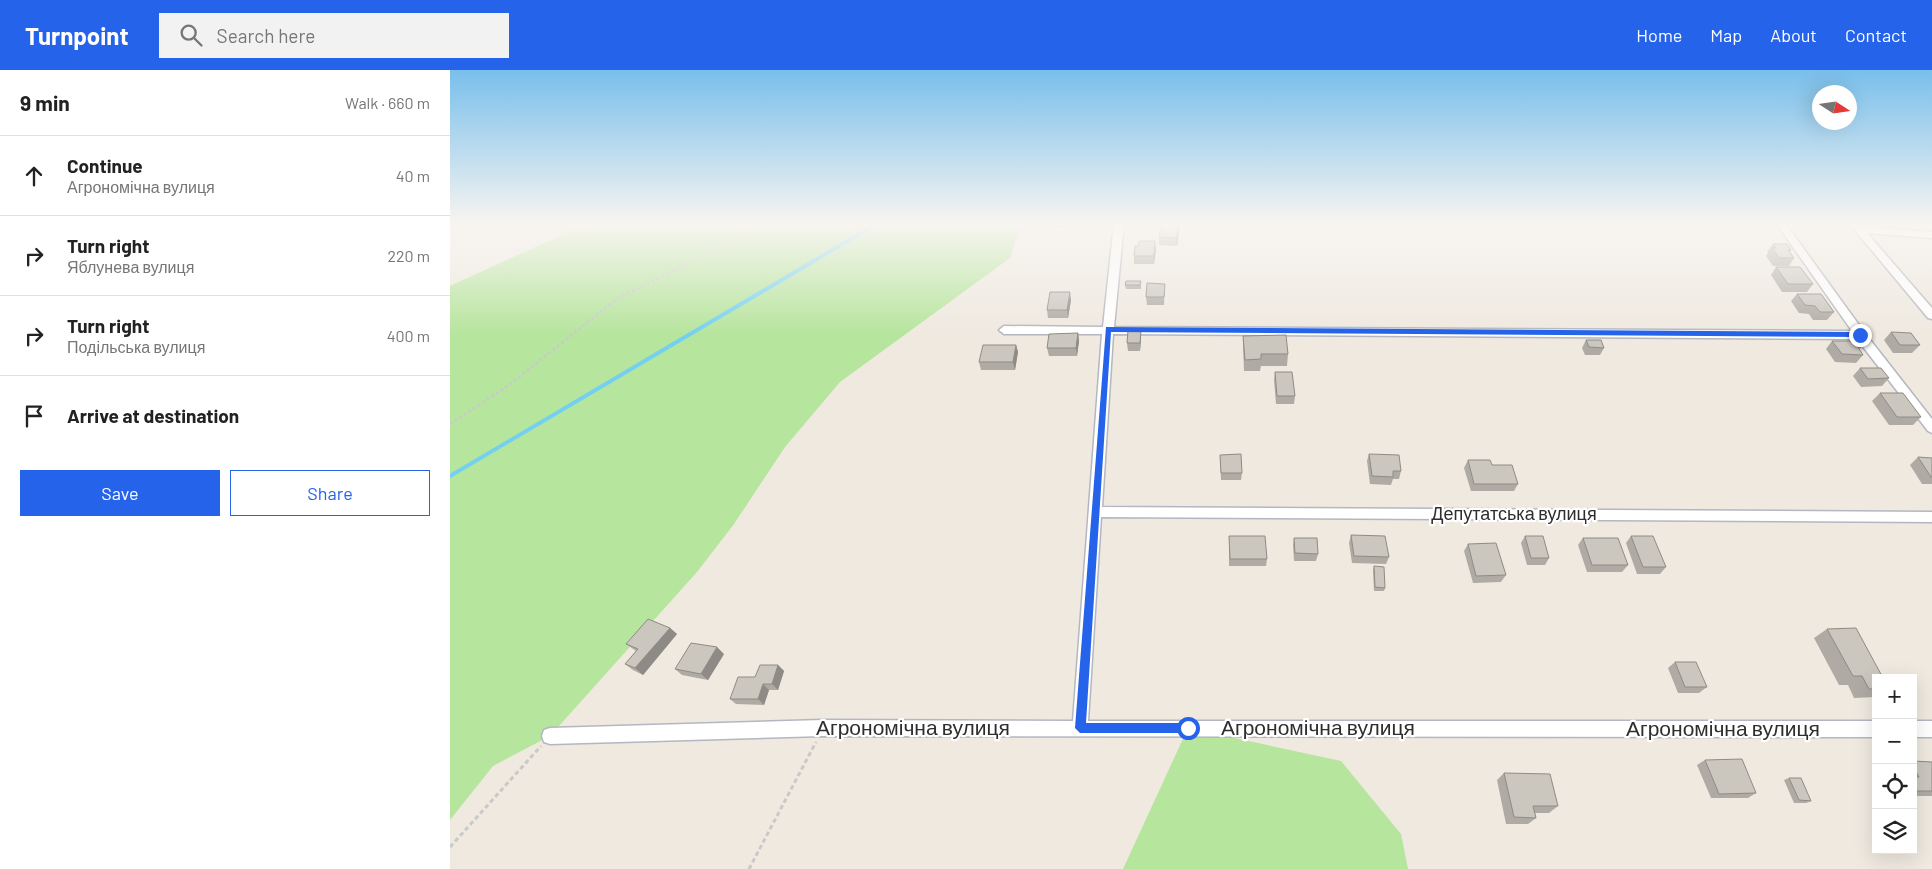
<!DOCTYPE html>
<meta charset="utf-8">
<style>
:root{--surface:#fff;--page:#f2f2f2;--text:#222;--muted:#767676;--line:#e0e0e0;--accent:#2563eb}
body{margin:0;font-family:Barlow,sans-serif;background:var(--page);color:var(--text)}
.controls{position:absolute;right:15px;bottom:15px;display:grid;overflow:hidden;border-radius:0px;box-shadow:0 5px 20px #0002}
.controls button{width:45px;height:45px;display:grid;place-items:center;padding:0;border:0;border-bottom:1px solid var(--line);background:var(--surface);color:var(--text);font:25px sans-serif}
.compass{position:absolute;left:1362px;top:15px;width:45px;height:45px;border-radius:50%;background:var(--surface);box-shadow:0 5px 20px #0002;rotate:102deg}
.stop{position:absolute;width:15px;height:15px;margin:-11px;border:4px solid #2563eb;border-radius:50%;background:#fff}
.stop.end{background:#2563eb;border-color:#fff;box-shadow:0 1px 5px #0008}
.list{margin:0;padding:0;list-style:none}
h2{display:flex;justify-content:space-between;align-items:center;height:65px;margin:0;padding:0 20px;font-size:21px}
h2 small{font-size:16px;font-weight:400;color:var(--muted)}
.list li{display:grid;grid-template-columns:32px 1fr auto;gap:15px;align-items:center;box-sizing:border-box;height:80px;padding:0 20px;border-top:1px solid var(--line)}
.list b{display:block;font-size:19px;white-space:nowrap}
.list p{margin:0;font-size:16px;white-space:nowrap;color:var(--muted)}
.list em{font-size:16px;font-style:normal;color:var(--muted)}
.actions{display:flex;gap:10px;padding:15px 20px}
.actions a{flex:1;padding:11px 0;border:1px solid var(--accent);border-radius:0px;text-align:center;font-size:18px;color:var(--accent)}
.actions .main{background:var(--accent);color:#fff}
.icon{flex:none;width:28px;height:28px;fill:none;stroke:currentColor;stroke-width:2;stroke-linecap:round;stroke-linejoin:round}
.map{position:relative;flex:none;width:1482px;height:799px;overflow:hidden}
header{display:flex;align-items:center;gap:30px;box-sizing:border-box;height:70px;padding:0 25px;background:var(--accent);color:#fff}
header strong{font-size:24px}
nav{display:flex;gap:28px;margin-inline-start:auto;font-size:18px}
.search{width:350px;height:45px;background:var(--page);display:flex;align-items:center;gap:12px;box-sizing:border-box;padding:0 18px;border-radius:0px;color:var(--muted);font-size:19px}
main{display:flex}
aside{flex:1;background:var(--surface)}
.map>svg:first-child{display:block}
.green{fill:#b6e59d}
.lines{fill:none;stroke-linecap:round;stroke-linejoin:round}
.stream{stroke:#74d0f0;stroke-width:4}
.minor-casing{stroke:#b4b7c1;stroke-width:3}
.path-far1{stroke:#c9c9c9;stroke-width:2.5;stroke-dasharray:3 2.5;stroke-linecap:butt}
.path{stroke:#c9c9c9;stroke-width:3;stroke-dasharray:4.5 3;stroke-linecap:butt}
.minor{fill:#fff;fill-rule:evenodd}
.wall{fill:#afaba4}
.shaded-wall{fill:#8e8b86}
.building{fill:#cbc7bf;stroke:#8e8b86}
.route{fill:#2563eb}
.labels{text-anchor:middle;stroke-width:4.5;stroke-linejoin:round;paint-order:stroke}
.street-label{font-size:18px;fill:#2e2e2e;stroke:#fff}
.near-street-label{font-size:21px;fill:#2e2e2e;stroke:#fff}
</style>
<header>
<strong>Turnpoint</strong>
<div class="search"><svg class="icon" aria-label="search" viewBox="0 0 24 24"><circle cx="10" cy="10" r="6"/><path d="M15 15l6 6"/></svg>Search here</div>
<nav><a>Home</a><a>Map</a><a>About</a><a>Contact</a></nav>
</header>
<main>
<aside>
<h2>9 min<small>Walk · 660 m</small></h2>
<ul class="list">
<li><svg class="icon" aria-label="ahead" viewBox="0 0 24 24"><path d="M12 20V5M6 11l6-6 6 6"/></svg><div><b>Continue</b><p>Агрономічна вулиця</p></div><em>40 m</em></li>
<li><svg class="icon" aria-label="right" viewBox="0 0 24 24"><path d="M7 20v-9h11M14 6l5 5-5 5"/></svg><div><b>Turn right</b><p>Яблунева вулиця</p></div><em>220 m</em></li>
<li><svg class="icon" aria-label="right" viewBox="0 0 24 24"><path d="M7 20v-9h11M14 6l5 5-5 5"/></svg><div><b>Turn right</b><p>Подільська вулиця</p></div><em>400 m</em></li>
<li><svg class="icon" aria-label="arrive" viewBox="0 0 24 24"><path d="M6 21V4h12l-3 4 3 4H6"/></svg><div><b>Arrive at destination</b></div></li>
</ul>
<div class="actions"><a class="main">Save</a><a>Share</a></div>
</aside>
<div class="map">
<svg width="1482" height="799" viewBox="0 0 1482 799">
<rect width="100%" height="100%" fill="#efe9e0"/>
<g class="green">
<polygon points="138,153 571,153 560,188 390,312 335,377 284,454 247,502 100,666 43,696 0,750 0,216"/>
<polygon points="738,658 891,691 951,764 958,799 673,799"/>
</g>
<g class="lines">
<polyline class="stream" points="0,406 428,153"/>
<defs>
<g id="minor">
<polygon points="664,153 674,153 664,257 1402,261 1326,153 1335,153 1414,262 1482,349 1482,363 1478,361 1407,269 663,264 652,437 1482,442 1482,452 651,447 638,651 1426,651 1426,667 373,666 100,674 94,672 92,666 94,660 100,658 373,650 623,651 652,264 554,264 549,260 554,256 653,257"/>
<polygon points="1399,153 1408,153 1412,157 1482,162 1482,168 1417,163 1482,238 1482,249 1478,248"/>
<rect x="1463" y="651" width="19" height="16"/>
</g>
</defs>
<use href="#minor" class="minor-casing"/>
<polyline class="path-far1" points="0,354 59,315 168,228 278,173 299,153"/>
<g class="path">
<polyline points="0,777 91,676"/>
<polyline points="299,799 366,672"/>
</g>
<use href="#minor" class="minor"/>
</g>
<g class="wall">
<polygon points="604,153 617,153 616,158 604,157"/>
<rect x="1157" y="153" width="13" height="1"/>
<polygon points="1195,153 1208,153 1207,155 1196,155"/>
<polygon points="729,155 729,163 727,176 709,175 709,167"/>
<polygon points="1323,174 1341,180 1340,182 1344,188 1339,196 1323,196 1316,186 1318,183 1317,182"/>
<polygon points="688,176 706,179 704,194 684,194 684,186"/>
<polygon points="1326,197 1363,214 1357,222 1332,222 1321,205"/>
<polygon points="691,211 691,219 676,219 675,215"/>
<polygon points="715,214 714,235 697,235 696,227"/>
<polygon points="1347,224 1384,242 1377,250 1363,250 1359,244 1349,243 1341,231"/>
<polygon points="621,230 618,248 598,248 597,240"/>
<polygon points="691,260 691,268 690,281 678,281 677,273"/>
<polygon points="1441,262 1470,275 1462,283 1443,283 1434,270"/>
<polygon points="628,263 629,271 627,286 599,286 597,278"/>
<polygon points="793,266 838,284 837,296 811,296 810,301 794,301 793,277"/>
<polygon points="1136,270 1154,278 1150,285 1135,285 1132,278"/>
<polygon points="1382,271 1411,277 1409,279 1413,285 1406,293 1385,292 1376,279"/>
<polygon points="566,275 568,282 565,300 531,300 529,292"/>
<polygon points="1410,298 1439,308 1432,316 1411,317 1403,306"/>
<polygon points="825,302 845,326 844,334 826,334 824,310"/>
<polygon points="1430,323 1471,347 1463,355 1439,355 1422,331"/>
<polygon points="919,384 951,401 949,409 943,409 941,415 920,414 917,391"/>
<polygon points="770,385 792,403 791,410 771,410"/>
<polygon points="1468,387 1482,388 1482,414 1472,414 1460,395"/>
<polygon points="1018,390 1042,395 1068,414 1064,421 1021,421 1014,398"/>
<polygon points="901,465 939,487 936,494 902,493 899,473"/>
<polygon points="779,466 817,489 816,496 779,496"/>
<polygon points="1075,466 1099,488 1095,495 1077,495 1071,473"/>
<polygon points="1181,466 1216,497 1210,504 1187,504 1176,473"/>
<polygon points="844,468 868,484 866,491 844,491 843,475"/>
<polygon points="1133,468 1178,495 1172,502 1137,502 1128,475"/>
<polygon points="1018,474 1056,505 1051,512 1023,513 1014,481"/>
<polygon points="924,496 935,518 934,521 924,521 923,500"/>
<polygon points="220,558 227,564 193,605 183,600 175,594 186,581 176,574"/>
<polygon points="1377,559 1426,608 1426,627 1404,628 1398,615 1389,615 1364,568"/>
<polygon points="274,584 258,610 232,605 225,599"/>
<polygon points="1225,592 1257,617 1249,623 1228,623 1218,598"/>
<polygon points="328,595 334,601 328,620 319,620 314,635 286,634 280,629 305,607"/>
<polygon points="1255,690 1306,723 1298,728 1261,728 1247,695"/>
<polygon points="1463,691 1482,692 1482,726 1463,726"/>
<polygon points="1054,703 1108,736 1099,743 1085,743 1086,748 1078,754 1056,754 1047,710"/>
<polygon points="1339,708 1361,731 1356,733 1344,733 1334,710"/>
</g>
<g class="shaded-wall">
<polygon points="729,155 729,163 727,176 726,168"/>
<polygon points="705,171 706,179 704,194 704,186"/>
<polygon points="620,222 621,230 618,248 617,240"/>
<polygon points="691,260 691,268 690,281 690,273"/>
<polygon points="628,263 629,271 627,286 626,278"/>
<polygon points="566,275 568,282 565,300 563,292"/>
<polygon points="220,558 227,564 193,605 185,598"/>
<polygon points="267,577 274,584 258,610 251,604"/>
<polygon points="328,595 334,601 328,620 322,614"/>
<polygon points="313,614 319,620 314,635 308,629"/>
</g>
<g class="building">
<polygon points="712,154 729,155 726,168 709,167"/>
<polygon points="689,171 705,171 704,186 684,186 685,176 688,176"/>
<polygon points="1323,174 1337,174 1341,180 1338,180 1344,188 1329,188 1322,178 1326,178"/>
<polygon points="1326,197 1350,197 1363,214 1338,214"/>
<polygon points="676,211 691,211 690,215 675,215"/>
<polygon points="697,213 715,214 714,227 696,227"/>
<polygon points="600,222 620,222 617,240 597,240"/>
<polygon points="1347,224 1371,224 1384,242 1370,242 1365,236 1355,235"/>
<polygon points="678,260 691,260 690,273 677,273"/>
<polygon points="1441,262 1461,263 1470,275 1450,275"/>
<polygon points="628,263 626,278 597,278 599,264"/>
<polygon points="836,265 838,284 811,284 811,289 795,290 793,266"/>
<polygon points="1136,270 1151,270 1154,278 1139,277"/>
<polygon points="1382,271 1407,271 1411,277 1408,277 1413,285 1392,284"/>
<polygon points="533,275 566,275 563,292 529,292"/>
<polygon points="1410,298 1431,298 1439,308 1418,309"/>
<polygon points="825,302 842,302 845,326 827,326"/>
<polygon points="1430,323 1453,323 1471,347 1447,347"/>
<polygon points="791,384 792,403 771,403 770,385"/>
<polygon points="919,384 949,385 951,401 943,401 943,407 922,406"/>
<polygon points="1468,387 1482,388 1482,407 1481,407"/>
<polygon points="1018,390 1040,390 1042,395 1062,395 1068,414 1024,414"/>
<polygon points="901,465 935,466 939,487 904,486"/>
<polygon points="779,466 815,466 817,489 780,489"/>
<polygon points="1075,466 1093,466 1099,488 1081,488"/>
<polygon points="1181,466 1203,466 1216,497 1193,497"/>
<polygon points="844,468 867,468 868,484 845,483"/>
<polygon points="1133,468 1168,468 1178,495 1142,495"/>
<polygon points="1046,473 1056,505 1026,506 1018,474"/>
<polygon points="924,496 934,497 935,518 925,517"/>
<polygon points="198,549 220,558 185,598 175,594 188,579 176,574"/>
<polygon points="1406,558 1433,608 1426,608 1426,619 1419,619 1412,606 1403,606 1377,559"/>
<polygon points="241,573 267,577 251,604 225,599"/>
<polygon points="1225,592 1246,592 1257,617 1235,617"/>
<polygon points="310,595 328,595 322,614 313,614 308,629 280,629 288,607 305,607"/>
<polygon points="1292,689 1306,723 1269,724 1255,690"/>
<polygon points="1463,691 1482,692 1482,721 1466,721 1463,715 1463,707 1469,707 1463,696"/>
<polygon points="1054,703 1100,704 1108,736 1083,736 1086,748 1064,747"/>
<polygon points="1339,708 1351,708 1361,731 1349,730"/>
</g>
<linearGradient id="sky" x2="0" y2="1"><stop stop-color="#79bfeb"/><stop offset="0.58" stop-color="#f8f5f1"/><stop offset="1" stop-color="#f8f5f1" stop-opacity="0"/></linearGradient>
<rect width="1482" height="265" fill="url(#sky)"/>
<polygon class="route" points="656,257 1410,262 1414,265 1410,267 661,262 636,653 738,653 743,658 738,663 630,663 625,658"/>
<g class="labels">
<g class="street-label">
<text x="1064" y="450">Депутатська вулиця</text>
</g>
<g class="near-street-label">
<text x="463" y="665">Агрономічна вулиця</text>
<text x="868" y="665">Агрономічна вулиця</text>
<text x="1273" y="666">Агрономічна вулиця</text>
</g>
</g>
</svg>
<div class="controls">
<button>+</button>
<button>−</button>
<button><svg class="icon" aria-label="locate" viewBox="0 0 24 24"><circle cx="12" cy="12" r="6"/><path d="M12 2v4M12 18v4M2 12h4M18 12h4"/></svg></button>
<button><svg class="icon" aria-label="layers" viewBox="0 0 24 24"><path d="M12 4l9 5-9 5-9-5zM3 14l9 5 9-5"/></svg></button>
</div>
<svg class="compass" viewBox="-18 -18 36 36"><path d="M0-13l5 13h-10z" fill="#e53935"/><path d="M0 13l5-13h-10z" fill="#767676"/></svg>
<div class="stop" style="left:738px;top:658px"></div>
<div class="stop end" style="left:1410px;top:265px"></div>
</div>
</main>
